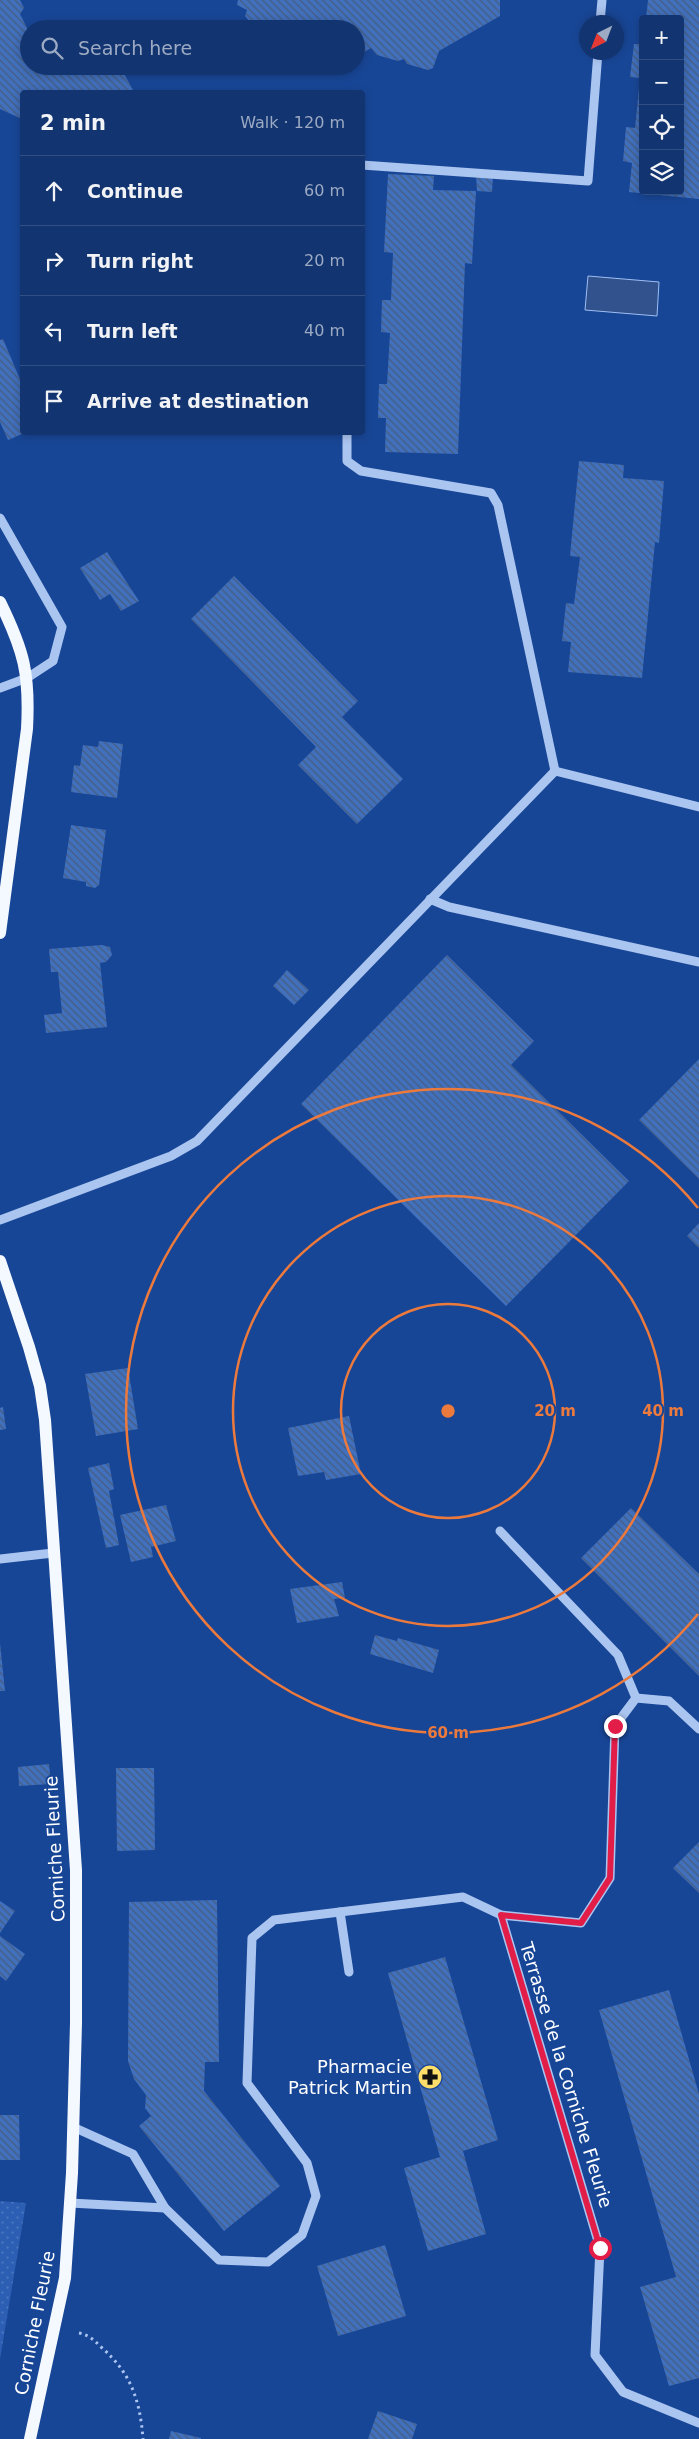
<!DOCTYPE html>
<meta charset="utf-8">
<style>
:root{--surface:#123470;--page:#1b3c75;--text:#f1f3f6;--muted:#9caac3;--line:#314f83}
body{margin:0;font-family:"DejaVu Sans",sans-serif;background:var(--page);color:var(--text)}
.controls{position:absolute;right:15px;top:15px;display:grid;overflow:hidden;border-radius:5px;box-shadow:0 2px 8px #0003}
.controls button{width:45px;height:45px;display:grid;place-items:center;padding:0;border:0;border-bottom:1px solid var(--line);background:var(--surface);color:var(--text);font:25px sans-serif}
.compass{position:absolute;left:579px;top:15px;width:45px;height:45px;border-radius:50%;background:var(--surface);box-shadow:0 2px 8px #0003;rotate:222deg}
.stop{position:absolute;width:15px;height:15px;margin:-11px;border:4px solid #e11d48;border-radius:50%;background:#fff}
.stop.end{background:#e11d48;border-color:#fff;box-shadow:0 1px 5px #0008}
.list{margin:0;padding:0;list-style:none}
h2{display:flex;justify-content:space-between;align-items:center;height:65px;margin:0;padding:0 20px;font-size:21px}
h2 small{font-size:16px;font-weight:400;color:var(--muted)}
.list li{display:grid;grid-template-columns:32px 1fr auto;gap:15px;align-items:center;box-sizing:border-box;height:70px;padding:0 20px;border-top:1px solid var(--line)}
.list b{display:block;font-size:19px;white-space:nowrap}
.list em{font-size:16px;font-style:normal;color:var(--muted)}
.icon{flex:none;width:28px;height:28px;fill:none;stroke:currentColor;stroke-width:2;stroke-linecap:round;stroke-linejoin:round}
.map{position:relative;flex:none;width:699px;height:2439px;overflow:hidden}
.search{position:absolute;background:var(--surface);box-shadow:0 2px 8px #0003;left:20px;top:20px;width:345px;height:55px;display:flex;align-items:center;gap:12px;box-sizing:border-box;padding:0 18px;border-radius:28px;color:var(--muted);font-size:19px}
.panel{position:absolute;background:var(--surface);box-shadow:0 2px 8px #0003;left:20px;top:90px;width:345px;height:345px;border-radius:5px}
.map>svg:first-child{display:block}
.park{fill:url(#park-dots)}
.water{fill:#31528d;stroke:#9ebff3}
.building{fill:url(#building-back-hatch)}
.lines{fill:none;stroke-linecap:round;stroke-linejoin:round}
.path{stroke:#abc5f1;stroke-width:3;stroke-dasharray:2.5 4;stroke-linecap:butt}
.minor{stroke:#abc5f1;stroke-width:9}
.major{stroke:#f4f8ff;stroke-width:12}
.route{stroke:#e11d48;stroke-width:6}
.ring{fill:none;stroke:#ed7a3d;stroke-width:2.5}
.labels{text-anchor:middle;stroke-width:4;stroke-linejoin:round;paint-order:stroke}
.street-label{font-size:18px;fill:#fff;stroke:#184696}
.poi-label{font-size:18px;fill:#fff;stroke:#184696;text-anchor:end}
.centre{fill:#ed7a3d;stroke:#184696;stroke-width:2.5}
.ring-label{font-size:15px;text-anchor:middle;font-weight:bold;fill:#ed7a3d;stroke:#184696;stroke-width:4;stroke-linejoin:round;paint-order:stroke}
</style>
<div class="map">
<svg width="699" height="2439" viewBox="0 0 699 2439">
<defs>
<pattern id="park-dots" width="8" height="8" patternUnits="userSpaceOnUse" patternTransform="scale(1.25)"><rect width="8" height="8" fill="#2c5fb4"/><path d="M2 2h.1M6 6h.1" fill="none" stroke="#4c77bf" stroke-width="1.8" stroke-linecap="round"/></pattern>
<pattern id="building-back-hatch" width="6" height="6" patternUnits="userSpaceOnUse" patternTransform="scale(1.25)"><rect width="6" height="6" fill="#4170bd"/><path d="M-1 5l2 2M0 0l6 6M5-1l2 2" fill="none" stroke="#475c7f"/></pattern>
</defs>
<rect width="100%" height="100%" fill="#184696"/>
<polygon class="park" points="0,2201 26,2203 0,2359"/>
<polygon class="water" points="588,276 659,282 657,316 585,310"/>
<g class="building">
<polygon points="0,0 20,0 24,8 20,14 29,32 29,66 120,66 134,92 22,92 22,119 0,109"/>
<polygon points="238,0 500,0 500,16 439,51 433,68 428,70 407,64 404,59 398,61 377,55 371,48 361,54 359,51 356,53 356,29 293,29 276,24 268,27 249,21 245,16 247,10 237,5"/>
<polygon points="648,0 699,0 699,199 629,192 632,163 623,161 626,127 635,128 640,78 630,77 634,44 643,44 643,191 680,191 680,19 646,19"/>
<polygon points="388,174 434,176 433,190 476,191 472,264 465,263 458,454 385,452 386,418 378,418 379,384 387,384 390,333 381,332 382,300 391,300 393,253 384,252"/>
<polygon points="476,175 493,175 492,192 477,191"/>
<polygon points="3,339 22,384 22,434 8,440 0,422 0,340"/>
<polygon points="579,461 624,465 623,478 664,481 659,543 655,542 642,678 568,672 571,642 562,641 566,603 574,604 580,557 570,556"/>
<polygon points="107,552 139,601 121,611 110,594 100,600 80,568"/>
<polygon points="234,576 358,701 342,717 403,779 357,824 298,765 316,747 191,619"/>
<polygon points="99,741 123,744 117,798 71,792 74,765 80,766 83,745 98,747"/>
<polygon points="71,825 106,830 99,885 95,888 86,886 86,882 63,878"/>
<polygon points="102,945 110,947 112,955 106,962 100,963 107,1027 46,1033 44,1015 62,1013 58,972 51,972 49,949"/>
<polygon points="447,955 534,1041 511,1065 629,1181 506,1306 301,1104"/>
<polygon points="287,970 309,990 294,1005 273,986"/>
<polygon points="699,1059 699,1179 639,1120"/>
<polygon points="699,1223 699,1248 687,1236"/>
<polygon points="128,1368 138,1429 96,1436 85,1374"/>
<polygon points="3,1407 6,1429 0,1430 0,1408"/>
<polygon points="349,1416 361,1474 326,1480 324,1472 298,1476 288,1428"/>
<polygon points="109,1463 114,1489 109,1491 119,1545 106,1548 88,1468"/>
<polygon points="166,1505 176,1541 151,1547 153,1557 131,1562 120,1515"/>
<polygon points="631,1508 699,1574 699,1676 581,1558"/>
<polygon points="342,1582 345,1598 334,1599 339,1616 297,1623 290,1589"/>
<polygon points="375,1635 397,1641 398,1638 439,1650 433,1673 370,1654"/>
<polygon points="0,1643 5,1691 0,1691"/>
<polygon points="49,1764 51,1784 19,1786 18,1767"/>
<polygon points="116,1768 154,1768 155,1850 117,1851"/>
<polygon points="699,1842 699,1893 673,1868"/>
<polygon points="217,1900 219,2062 205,2062 204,2091 280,2186 224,2231 139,2126 151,2116 145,2108 146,2095 134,2079 128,2061 129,1902"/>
<polygon points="0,1901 15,1911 0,1933"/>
<polygon points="0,1936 25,1954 6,1981 0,1976"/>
<polygon points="445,1957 498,2140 463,2151 486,2234 428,2251 404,2168 440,2157 388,1973"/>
<polygon points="669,1990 699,2094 699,2378 669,2386 640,2287 676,2277 599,2010"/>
<polygon points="0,2115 19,2115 20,2160 0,2160"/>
<polygon points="385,2245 406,2316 338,2336 317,2266"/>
<polygon points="378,2411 417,2424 412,2439 368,2439"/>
<polygon points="171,2431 201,2438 201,2439 169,2439"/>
</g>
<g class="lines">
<path class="path" d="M79,2333c10,2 15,7 22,14 30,26 39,53 42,92"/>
<g class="minor">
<polyline points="600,22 602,0"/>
<polyline points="362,165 588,181 598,52"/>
<polyline points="347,432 347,461 361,471 491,493 498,505 555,771"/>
<polyline points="0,518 62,627 53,661 27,678 0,688"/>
<polyline points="430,899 449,907 699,962"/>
<polyline points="0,1220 171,1156 197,1141 555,771 699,807"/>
<polyline points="500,1531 618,1655 636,1698"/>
<polyline points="0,1559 53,1553"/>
<polyline points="340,1912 349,1972"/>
<polyline points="501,1915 600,2248 595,2355 623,2392 699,2423"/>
<polyline points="73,2127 133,2154 165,2208 219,2260 268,2262 302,2235 316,2196 307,2163 247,2083 252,1938 274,1920 463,1897 501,1915 581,1923 610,1878 615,1726 636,1698 669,1701 699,1729"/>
<polyline points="70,2203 165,2208"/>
</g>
<g class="major">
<path d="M0,602c24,49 30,72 27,127l-27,204"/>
<polyline points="0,1261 29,1347 40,1386 45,1420 76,1870 76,2023 72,2173 65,2278 30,2439"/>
</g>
</g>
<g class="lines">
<polyline class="route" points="600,2248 501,1915 581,1923 610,1878 615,1726"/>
</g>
<g class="ring">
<circle cx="448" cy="1411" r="107"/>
<circle cx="448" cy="1411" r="215"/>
<path d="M698 1614A322 322 0 1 1 698 1208"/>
</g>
<defs>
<symbol id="pharmacy-disc" viewBox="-11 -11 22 22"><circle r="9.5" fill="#ffdf6a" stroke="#184696"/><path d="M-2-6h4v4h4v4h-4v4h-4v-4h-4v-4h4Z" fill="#111"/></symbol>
</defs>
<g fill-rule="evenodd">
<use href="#pharmacy-disc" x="416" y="2063" width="28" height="28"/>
</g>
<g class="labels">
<g class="street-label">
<text transform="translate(55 1849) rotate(-93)" y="6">Corniche Fleurie</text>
<text transform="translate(566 2075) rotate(73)" y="6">Terrasse de la Corniche Fleurie</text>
<text transform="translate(35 2323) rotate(-79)" y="6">Corniche Fleurie</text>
</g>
<g class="poi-label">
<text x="412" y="2073">Pharmacie<tspan x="412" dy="21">Patrick Martin</tspan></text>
</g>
</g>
<circle cx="448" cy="1411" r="8" class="centre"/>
<g class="ring-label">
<text x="555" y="1416">20 m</text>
<text x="663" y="1416">40 m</text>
<text x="448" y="1738">60 m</text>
</g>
</svg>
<div class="controls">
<button>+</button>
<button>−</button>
<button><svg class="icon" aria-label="locate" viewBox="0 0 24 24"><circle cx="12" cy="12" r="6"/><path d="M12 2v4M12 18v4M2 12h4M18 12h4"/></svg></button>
<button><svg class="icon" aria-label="layers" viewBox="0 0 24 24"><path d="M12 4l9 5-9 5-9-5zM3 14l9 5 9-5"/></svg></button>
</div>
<svg class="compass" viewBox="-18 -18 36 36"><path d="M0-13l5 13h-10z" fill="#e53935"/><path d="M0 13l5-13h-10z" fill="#9caac3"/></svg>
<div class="stop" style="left:600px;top:2248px"></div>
<div class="stop end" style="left:615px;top:1726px"></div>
<div class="search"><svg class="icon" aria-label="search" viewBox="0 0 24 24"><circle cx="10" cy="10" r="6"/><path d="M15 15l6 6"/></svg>Search here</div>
<section class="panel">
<h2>2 min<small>Walk · 120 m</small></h2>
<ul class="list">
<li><svg class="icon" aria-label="ahead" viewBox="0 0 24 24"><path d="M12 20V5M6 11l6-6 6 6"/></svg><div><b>Continue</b></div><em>60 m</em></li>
<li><svg class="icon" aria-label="right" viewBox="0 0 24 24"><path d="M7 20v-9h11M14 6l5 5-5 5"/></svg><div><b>Turn right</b></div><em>20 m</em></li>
<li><svg class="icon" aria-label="left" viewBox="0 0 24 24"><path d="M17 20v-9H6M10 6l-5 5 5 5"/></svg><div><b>Turn left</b></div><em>40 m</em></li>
<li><svg class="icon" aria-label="arrive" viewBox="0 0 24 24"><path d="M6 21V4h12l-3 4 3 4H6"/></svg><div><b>Arrive at destination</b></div></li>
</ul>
</section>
</div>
